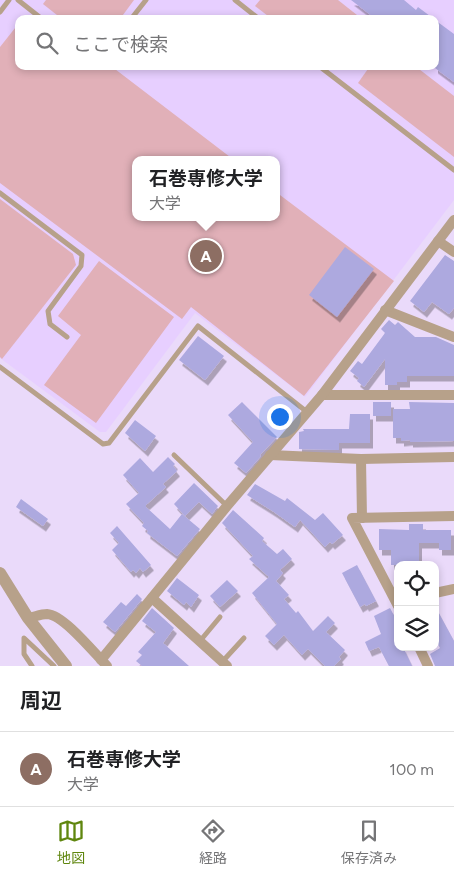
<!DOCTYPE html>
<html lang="ja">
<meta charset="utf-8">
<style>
:root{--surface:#fff;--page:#f6f6f6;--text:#202124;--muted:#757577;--line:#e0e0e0;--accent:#5f860e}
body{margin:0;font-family:Figtree,"Noto Sans JP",sans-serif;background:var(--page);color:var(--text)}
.controls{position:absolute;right:15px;bottom:15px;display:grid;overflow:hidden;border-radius:10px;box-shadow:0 2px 8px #0003}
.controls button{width:45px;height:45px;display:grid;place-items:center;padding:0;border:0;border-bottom:1px solid var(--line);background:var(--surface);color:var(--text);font:25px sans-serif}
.you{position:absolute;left:279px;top:416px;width:18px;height:18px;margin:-12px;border:4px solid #fff;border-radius:50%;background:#1a73e8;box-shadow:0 0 0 8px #1a73e833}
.badge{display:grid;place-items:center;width:32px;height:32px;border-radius:50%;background:var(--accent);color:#fff;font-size:16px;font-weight:700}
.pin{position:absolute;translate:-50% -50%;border:2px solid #fff;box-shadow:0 1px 5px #0006}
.popup{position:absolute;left:132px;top:156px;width:148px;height:65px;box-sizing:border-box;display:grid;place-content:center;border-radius:10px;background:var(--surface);filter:drop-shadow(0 1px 4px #0005);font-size:16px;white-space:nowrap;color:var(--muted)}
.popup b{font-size:19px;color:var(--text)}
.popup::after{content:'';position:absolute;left:50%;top:100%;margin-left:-10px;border:10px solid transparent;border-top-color:var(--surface)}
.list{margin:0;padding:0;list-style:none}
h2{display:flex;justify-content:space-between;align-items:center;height:65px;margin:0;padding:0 20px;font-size:21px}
h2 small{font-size:16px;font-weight:400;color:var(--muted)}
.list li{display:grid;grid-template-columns:32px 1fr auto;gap:15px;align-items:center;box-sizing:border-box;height:75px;padding:0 20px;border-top:1px solid var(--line)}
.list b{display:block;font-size:19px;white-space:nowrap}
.list p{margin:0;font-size:16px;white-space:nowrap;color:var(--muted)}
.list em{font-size:16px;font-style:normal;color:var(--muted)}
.icon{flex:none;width:28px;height:28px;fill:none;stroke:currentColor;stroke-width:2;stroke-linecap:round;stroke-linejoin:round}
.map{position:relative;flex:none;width:454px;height:666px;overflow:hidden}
.search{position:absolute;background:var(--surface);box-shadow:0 2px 8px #0003;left:15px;right:15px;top:15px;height:55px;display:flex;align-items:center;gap:12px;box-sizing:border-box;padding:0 18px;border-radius:10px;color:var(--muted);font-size:19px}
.sheet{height:140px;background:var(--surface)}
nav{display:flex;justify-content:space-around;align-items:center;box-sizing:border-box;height:70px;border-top:1px solid var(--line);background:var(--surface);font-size:14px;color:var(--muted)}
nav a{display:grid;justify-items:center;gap:2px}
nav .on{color:var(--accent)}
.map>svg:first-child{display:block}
.built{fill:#e7cfff;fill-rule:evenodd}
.green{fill:#e1b0b8}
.building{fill:#ada9df;filter:url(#shadow)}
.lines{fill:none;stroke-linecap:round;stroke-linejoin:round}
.service{stroke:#b7a18a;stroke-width:5}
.minor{stroke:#b7a18a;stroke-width:10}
.tertiary{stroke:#b7a18a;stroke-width:12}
</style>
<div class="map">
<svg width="454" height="666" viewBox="0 0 454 666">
<defs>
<filter id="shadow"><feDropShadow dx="3" dy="5.5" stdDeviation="0" flood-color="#0004"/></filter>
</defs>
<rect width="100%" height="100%" fill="#eadafa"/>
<path class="built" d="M0,0h454v200l-149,197 -110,-84 -89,119h-6l-100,-74zM19,19h416v47h-416zM136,160h140v57h-140z"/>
<g class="green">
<polygon points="46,0 134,0 120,19 62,19 43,4"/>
<polygon points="260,0 338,0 362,19 272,19 255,6"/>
<polygon points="19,23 19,66 111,66 234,160 136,160 136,217 276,217 276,192 394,281 304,396 191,307 182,319 0,183 0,47"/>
<polygon points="370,66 415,66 454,96 454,157 358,83"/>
<polygon points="0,199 73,254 76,265 2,359 0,357"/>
<polygon points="99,261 174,317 96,423 44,385 81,335 58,316"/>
</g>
<g class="building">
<polygon points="351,0 404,0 416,10 418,7 434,19 376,19"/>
<polygon points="435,20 454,34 454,82 435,68"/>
<polygon points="345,247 374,269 337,317 309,295"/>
<polygon points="445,255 454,261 454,308 449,314 432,302 424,312 410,301"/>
<polygon points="389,320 395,325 398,322 415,337 436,337 454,345 454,376 407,376 407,382 397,382 397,385 385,385 385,359 364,387 357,381 359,378 350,371 358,361 362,364 385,333 381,329"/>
<polygon points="198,336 224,356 205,380 179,360"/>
<polygon points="242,402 277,437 260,455 261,456 246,473 234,463 253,442 228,415"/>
<rect x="373" y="402" width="18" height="14"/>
<polygon points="409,402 454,403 454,441 410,442 410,440 401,441 401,438 393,438 393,409 410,409"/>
<polygon points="350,414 370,414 370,443 339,443 339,450 299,449 299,432 304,431 303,429 349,429"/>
<polygon points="135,420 156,436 145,451 125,433"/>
<polygon points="168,457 175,464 173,466 177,471 163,484 166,487 146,505 146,507 170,529 182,514 200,529 177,556 147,533 148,531 142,526 144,523 126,504 139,493 123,475 140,458 153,472"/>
<polygon points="194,483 218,506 212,514 199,502 185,516 174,504"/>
<polygon points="255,484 285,501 287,498 315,520 323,513 343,535 332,544 330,542 325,547 300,520 295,527 274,512 247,495"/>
<polygon points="21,499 48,519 43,526 16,507"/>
<polygon points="233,510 264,538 262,541 277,554 283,549 292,559 280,570 283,573 276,581 289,595 284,599 296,613 298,611 313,631 328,616 335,623 326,632 345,650 339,657 341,659 334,666 325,666 308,649 302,655 284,635 274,645 265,636 277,624 252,593 269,577 249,559 253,556 222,523"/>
<polygon points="409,524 423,524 423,530 451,530 451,550 439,550 439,543 419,543 419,565 391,565 391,550 379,550 379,529 409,530"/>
<polygon points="117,526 151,565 143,572 140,568 136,573 133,570 131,572 112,550 119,543 110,533"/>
<polygon points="357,565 376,601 366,606 365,604 360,607 342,573"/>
<polygon points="177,578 199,595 191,607 186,602 184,605 167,591"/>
<polygon points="227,580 238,591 220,607 210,596"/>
<polygon points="137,594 142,599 115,632 103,622 121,602 126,606"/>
<polygon points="435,606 454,641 454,666 435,666 430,654 440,648 435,638"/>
<polygon points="152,608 174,628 163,643 189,666 142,666 136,661 142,655 138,652 156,632 142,621"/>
<polygon points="390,608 398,623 398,647 403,647 412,666 389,666 379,647 369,651 365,642 381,634 374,616"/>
</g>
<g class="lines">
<g class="service">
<polyline points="18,0 42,19"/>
<polyline points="235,0 259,19"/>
<polyline points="0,12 9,0"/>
<polyline points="131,19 146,0"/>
<polyline points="319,66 454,170"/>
<polyline points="0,193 82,255 81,266 48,311 50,324 67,337"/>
<polyline points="0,367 103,444 109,443 198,326 307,412"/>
<polyline points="174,455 227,506"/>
<polyline points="200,641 220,617"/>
<polyline points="222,662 244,638"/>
<polyline points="32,666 24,654 24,638 54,666"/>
</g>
<g class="minor">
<polyline points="438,241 454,252"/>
<polyline points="385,310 454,337"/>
<polyline points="322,395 454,395"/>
<polyline points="270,455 361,459 454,457"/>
<polyline points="361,459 362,518"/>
<polyline points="435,593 454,589"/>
<polyline points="152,598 227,666"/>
<polyline points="398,606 352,518 454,516"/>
<path d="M28,618c6,-1 13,-4 19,-4 17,1 48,40 60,52"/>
<polyline points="419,647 428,666"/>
<polyline points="101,660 227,506 322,395 454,220"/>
</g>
<polyline class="tertiary" points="0,573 28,618 66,666"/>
</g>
</svg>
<div class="controls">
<button><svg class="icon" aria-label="locate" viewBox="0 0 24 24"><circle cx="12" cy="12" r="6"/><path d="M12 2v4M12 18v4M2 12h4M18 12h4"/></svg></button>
<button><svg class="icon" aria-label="layers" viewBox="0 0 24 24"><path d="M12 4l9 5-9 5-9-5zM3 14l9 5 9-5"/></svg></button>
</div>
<div class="you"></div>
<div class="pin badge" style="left:206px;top:256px;background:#8d6e63">A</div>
<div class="popup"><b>石巻専修大学</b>大学</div>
<div class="search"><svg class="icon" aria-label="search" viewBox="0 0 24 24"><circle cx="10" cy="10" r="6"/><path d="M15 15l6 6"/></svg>ここで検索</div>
</div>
<section class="sheet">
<h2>周辺<small></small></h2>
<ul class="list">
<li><span class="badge" style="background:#8d6e63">A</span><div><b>石巻専修大学</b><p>大学</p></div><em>100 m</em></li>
</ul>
</section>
<nav>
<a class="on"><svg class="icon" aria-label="map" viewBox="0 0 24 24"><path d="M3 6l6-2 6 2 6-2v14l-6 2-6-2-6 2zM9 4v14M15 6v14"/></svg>地図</a>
<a><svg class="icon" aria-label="directions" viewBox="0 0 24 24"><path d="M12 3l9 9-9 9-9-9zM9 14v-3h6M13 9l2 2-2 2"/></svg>経路</a>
<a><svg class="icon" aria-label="saved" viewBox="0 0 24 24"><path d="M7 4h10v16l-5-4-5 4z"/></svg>保存済み</a>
</nav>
